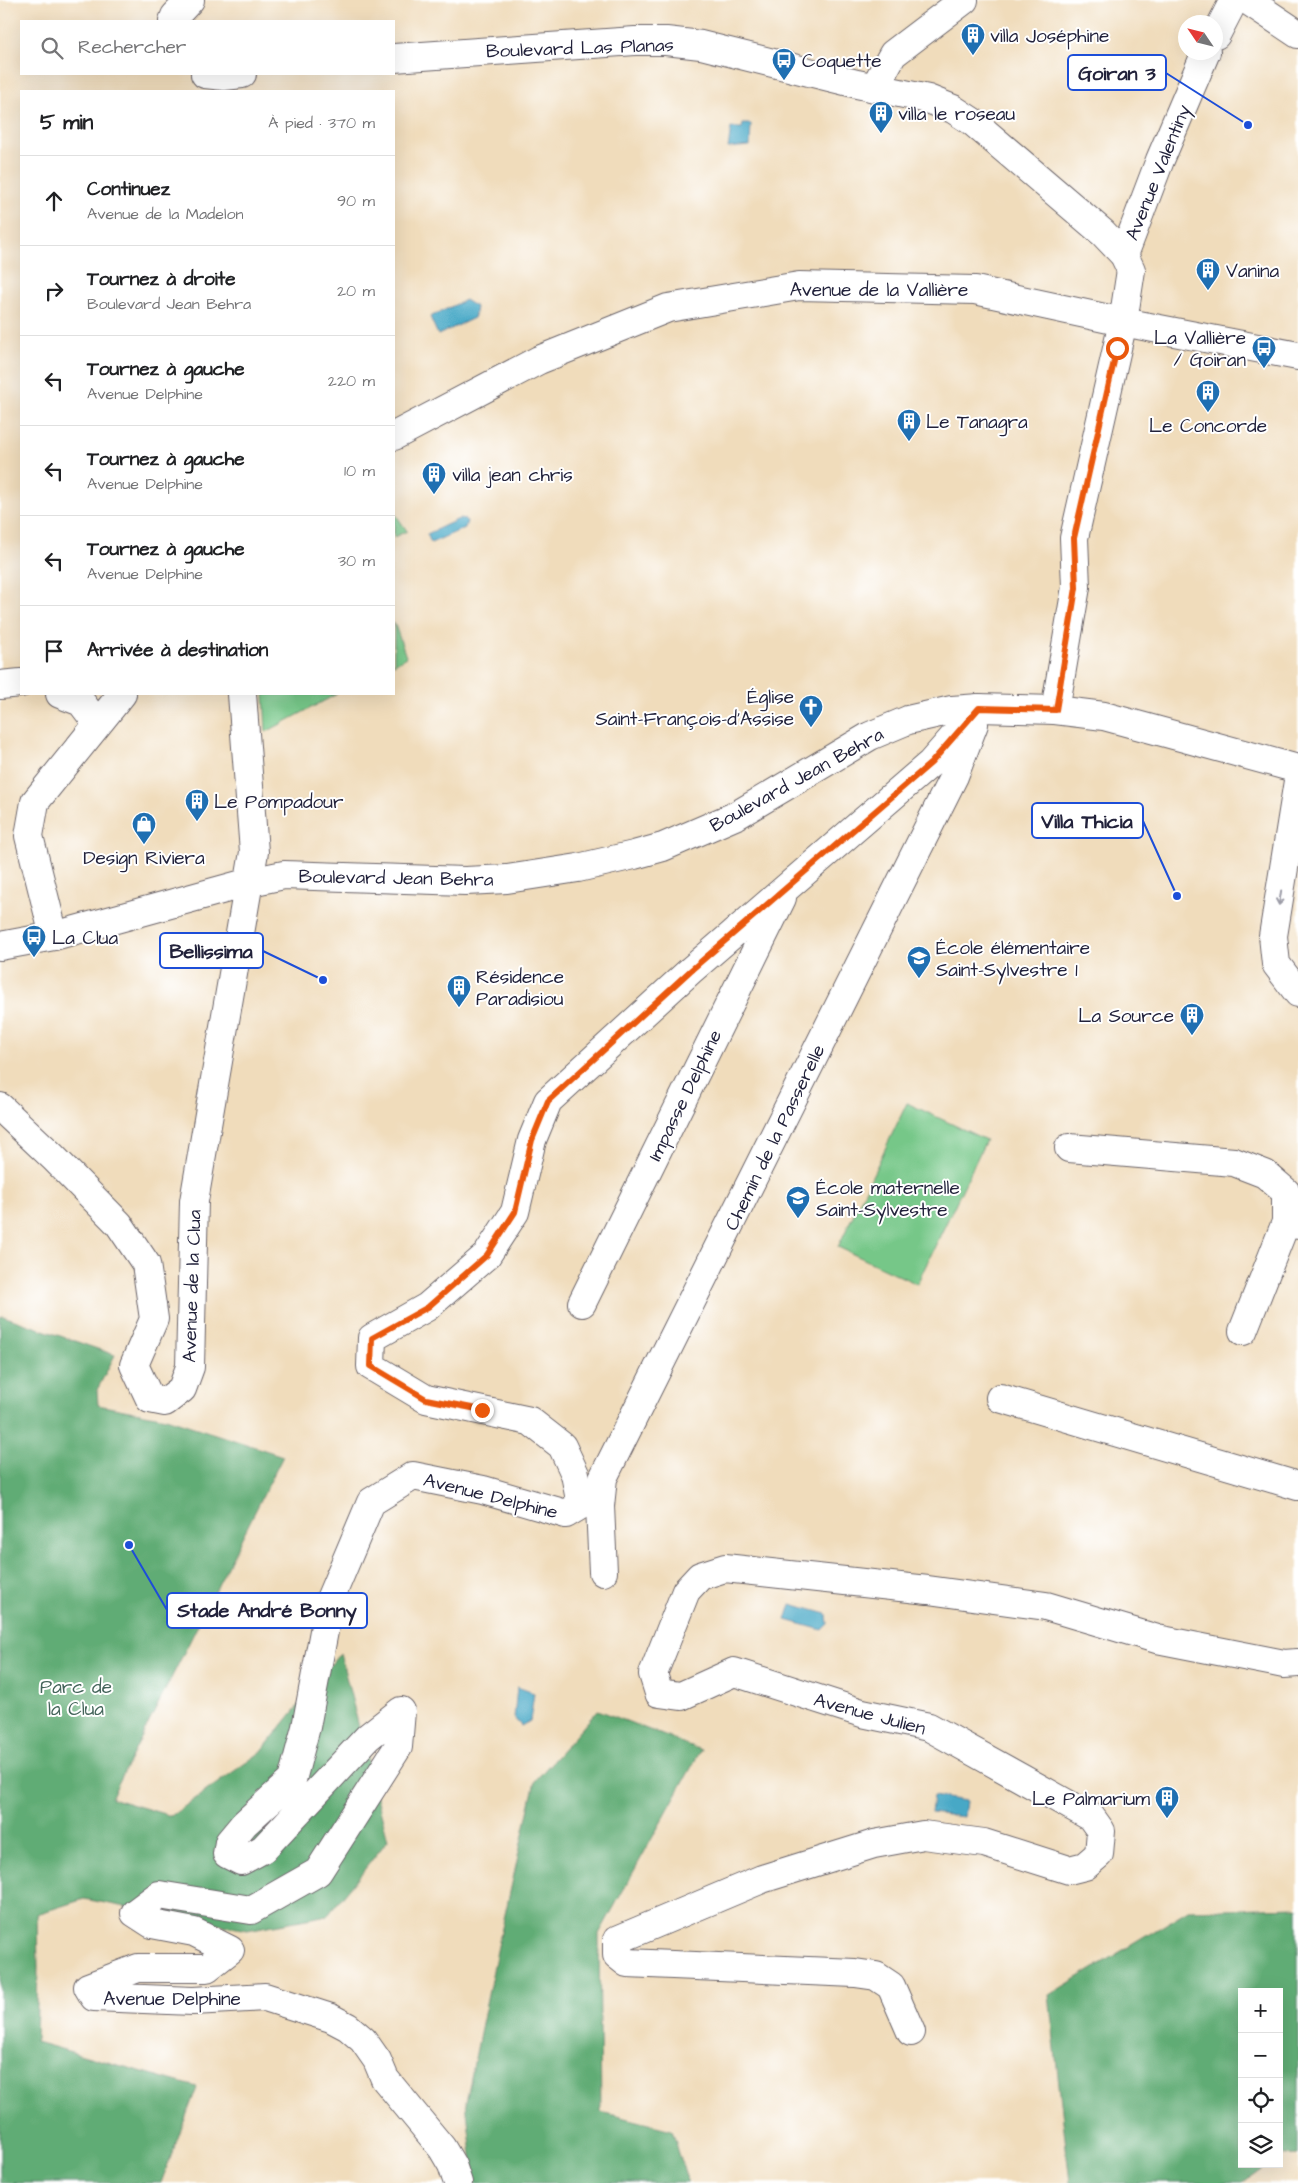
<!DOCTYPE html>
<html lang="fr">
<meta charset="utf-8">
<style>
:root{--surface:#fff;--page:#f2f2f2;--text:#202124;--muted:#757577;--line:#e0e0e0}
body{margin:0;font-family:"Architects Daughter",sans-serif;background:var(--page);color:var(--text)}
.controls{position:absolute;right:15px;bottom:15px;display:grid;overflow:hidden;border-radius:0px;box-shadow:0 5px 20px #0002}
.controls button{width:45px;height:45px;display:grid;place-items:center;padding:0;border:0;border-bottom:1px solid var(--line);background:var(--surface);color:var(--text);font:25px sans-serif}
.compass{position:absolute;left:1178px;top:15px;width:45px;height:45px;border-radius:50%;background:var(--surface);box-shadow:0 5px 20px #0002;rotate:305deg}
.stop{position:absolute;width:15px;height:15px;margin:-11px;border:4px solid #ea580c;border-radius:50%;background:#fff}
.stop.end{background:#ea580c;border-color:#fff;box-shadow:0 1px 5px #0008}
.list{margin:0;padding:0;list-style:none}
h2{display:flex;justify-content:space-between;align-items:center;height:65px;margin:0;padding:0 20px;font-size:21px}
h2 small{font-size:16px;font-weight:400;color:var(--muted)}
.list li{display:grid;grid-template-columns:32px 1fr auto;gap:15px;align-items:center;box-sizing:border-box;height:90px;padding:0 20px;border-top:1px solid var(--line)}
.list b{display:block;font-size:19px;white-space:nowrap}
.list p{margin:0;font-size:16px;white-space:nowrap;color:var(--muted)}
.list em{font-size:16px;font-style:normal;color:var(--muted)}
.icon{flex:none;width:28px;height:28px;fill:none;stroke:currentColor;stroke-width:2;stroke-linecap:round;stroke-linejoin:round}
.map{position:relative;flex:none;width:1298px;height:2183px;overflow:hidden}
.search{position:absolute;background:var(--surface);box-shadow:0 5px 20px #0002;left:20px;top:20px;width:375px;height:55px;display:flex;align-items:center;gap:12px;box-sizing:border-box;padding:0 18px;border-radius:0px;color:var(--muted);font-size:19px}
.panel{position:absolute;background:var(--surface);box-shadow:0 5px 20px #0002;left:20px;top:90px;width:375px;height:605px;border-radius:0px}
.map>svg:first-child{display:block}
.green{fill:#76c788;stroke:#4c7462}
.forest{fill:#60ac74;stroke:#416758}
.water{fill:#47a8c6;stroke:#346580}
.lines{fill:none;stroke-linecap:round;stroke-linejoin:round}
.minor-casing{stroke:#6a6368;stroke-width:30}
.minor{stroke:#fff;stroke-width:28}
.oneway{stroke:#9c9ca7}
.route{stroke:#ea580c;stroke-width:6}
.labels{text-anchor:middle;stroke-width:4;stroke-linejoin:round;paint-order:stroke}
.poi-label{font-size:19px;fill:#22223b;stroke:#fff;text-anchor:start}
.street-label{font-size:19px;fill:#22223b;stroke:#fff}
.park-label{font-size:19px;fill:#44645a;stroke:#fff}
.leader{fill:none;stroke:#1d4ed8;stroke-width:2}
.callout-dot{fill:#1d4ed8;stroke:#fff;stroke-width:2}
.callout{fill:#fff;stroke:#1d4ed8;stroke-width:2}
.callout-label{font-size:20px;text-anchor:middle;font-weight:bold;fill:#22223b}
</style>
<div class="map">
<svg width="1298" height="2183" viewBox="0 0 1298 2183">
<rect width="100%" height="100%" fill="#fff"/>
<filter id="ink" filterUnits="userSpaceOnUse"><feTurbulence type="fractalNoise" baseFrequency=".02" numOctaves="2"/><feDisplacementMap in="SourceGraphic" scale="10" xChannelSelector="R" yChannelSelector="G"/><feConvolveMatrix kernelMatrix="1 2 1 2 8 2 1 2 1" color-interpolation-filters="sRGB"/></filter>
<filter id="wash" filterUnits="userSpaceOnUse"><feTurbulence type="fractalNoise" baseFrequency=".0096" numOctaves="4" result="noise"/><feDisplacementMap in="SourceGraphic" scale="20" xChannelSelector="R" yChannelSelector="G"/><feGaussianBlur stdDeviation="1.12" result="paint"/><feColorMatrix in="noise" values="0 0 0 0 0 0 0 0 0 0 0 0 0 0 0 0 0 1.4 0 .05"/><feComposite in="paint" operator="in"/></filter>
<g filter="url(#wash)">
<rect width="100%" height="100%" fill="#f0dcbb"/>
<g class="green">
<polygon points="394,512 407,531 394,537"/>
<polygon points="394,622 406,657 394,664"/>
<polygon points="264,694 337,694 266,732"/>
<polygon points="907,1103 986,1140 917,1284 838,1247"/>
</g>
<g class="forest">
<polygon points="3,1316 115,1355 97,1390 98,1405 166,1418 283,1456 111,1798 171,1816 261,1752 340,1653 388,1840 328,1915 247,1930 84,1899 37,1914 38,1968 36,2042 197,2087 161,2183 0,2183 0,1317"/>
<polygon points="598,1710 701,1750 599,1934 601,2112 672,2130 688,2183 475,2183 466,2102 499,1941 535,1781"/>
<polygon points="1298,1907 1298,2155 1279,2156 1279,1992 1242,1992 1242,2164 1268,2164 1242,2183 1070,2183 1049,1995 1189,1910"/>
</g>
<g class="water">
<polygon points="743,124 751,124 750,146 728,148 731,128 742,128"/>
<polygon points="465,300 476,307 474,318 438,335 430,317"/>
<polygon points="461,518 467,521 465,528 431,543 427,534"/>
<polygon points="791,1604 827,1614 828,1624 822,1630 786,1620"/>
<polygon points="517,1687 534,1693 530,1721 521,1726 514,1718"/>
<polygon points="933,1796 966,1801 964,1817 931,1813"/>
</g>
</g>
<g filter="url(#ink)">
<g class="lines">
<defs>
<g id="minor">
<polyline points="1247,0 1298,34"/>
<polyline points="173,21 175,16 190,0"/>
<polyline points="1216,35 1234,0"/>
<polyline points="394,58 635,41 666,41 701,45 857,84 928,99 953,109 973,122 1103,233 1124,255 1131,270 1123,322 1074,538 1076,587 1055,710"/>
<polyline points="205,74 224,76 242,74"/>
<polyline points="874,88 893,54 964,0"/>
<polyline points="1124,255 1160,160 1206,52"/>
<polyline points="394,436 539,360 668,308 799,286 975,290 1123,322 1298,356"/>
<polyline points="0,685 21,683"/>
<polyline points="60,694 81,702 97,723"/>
<polyline points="1298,781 1273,936 1276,964 1298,993"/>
<polyline points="54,936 29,836 35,802 122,694"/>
<polyline points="0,946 54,936 250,882 284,875 465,881 507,879 578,868 634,855 663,847 737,815 870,736 908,720 952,710 979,708 1055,710 1104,716 1298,769"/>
<polyline points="0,1107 53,1157 119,1224 146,1264 154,1319 134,1365 150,1399 165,1402 182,1389 190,1367 194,1201 254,852 242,694"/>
<polyline points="1069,1148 1234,1162 1265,1174 1286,1192 1286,1222 1298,1225"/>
<polyline points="582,1303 782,898"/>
<polyline points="1243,1331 1286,1222"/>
<polyline points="1000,1398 1298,1486"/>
<polyline points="603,1572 600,1506 603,1478 954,776 974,724"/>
<polyline points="911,2032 891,1986 876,1976 855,1973 627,1963 617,1955 617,1940 762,1879 874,1844 923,1835 984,1843 1069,1870 1085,1866 1099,1854 1101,1831 1091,1817 929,1727 862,1713 734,1672 681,1696 659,1693 653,1674 686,1591 700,1576 725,1568 928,1590 1046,1606 1157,1639 1284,1664 1298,1663"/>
<polyline points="458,2183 452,2165 442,2148 385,2079 377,2060 363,2040 348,2027 331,2018 265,1997 193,2001 94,1997 88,1987 138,1968 207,1968 230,1950 194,1932 152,1924 135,1913 159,1895 251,1910 318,1872 398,1747 401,1711 368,1737 263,1849 241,1861 227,1854 229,1842 244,1824 292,1780 306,1727 330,1599 371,1502 413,1476 483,1490 566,1514 581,1505 575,1474 562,1446 530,1421 426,1399 371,1366 372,1338 427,1307 487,1255 515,1212 532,1140 548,1101 690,971 931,763 979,708"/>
</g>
</defs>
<use href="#minor" class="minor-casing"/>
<use href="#minor" class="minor"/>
</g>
<defs><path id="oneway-shaft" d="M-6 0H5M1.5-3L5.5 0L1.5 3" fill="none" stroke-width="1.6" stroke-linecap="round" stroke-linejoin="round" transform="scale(1.25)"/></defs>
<use class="oneway" href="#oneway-shaft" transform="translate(1280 898) rotate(99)"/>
</g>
<g class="lines" filter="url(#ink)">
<polyline class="route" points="482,1410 426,1399 371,1366 372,1338 428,1307 487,1255 515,1212 532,1140 548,1101 690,971 931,763 979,708 1056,710 1076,588 1074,538 1117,348"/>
</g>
<defs>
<symbol id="building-pin" viewBox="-11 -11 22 30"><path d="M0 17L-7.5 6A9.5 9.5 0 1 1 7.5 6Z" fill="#1f6fb2" stroke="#fff"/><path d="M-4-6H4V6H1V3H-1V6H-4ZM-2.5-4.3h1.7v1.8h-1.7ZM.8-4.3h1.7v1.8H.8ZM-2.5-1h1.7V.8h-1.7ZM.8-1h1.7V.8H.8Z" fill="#fff"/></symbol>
<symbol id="bus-pin" viewBox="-11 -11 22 30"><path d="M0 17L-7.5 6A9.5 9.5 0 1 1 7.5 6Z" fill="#1f6fb2" stroke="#fff"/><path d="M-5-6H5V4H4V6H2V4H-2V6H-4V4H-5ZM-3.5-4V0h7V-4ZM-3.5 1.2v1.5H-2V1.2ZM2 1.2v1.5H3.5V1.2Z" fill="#fff"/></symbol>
<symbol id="church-pin" viewBox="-11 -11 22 30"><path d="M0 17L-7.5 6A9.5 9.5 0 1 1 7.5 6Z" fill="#1f6fb2" stroke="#fff"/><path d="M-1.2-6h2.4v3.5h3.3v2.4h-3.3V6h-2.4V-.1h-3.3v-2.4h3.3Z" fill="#fff"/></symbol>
<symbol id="shop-pin" viewBox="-11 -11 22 30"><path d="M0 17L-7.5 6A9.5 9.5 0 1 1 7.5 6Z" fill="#1f6fb2" stroke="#fff"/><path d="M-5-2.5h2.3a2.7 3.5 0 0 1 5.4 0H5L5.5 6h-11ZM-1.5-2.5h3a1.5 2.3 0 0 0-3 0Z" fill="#fff"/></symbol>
<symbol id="school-pin" viewBox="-11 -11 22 30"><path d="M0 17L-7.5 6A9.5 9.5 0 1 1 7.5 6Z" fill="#1f6fb2" stroke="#fff"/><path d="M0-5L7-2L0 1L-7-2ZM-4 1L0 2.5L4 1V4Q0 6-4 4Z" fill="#fff"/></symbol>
</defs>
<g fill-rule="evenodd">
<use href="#building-pin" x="959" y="21" width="28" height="38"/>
<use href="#bus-pin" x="770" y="46" width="28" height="38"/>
<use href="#building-pin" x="867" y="99" width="28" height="38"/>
<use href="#building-pin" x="1194" y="256" width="28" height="38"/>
<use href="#bus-pin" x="1250" y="334" width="28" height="38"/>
<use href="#building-pin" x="1194" y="378" width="28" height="38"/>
<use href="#building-pin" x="895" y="407" width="28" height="38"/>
<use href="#building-pin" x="420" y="460" width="28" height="38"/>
<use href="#church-pin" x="797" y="693" width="28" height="38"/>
<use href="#building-pin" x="183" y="787" width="28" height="38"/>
<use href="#shop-pin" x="130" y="810" width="28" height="38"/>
<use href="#bus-pin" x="20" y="923" width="28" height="38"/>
<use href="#school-pin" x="905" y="944" width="28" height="38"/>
<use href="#building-pin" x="445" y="973" width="28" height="38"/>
<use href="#building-pin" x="1178" y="1001" width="28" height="38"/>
<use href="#school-pin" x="784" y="1184" width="28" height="38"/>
<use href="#building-pin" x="1153" y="1784" width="28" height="38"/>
</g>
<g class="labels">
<g class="poi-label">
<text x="990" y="42">villa Joséphine</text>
<text x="802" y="67">Coquette</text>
<text x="898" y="120">villa le roseau</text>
<text x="1226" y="277">Vanina</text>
<text x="1246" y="344" text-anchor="end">La Vallière<tspan x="1246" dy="22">/ Goiran</tspan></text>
<text x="926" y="428">Le Tanagra</text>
<text x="1208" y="432" text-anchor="middle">Le Concorde</text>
<text x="452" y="481">villa jean chris</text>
<text x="794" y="703" text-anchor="end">Église<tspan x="794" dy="22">Saint-François-d'Assise</tspan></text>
<text x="214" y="808">Le Pompadour</text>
<text x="144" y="864" text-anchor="middle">Design Riviera</text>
<text x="52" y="944">La Clua</text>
<text x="936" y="954">École élémentaire<tspan x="936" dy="22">Saint-Sylvestre 1</tspan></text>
<text x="476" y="983">Résidence<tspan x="476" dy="22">Paradisiou</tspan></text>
<text x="1174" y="1022" text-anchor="end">La Source</text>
<text x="816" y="1194">École maternelle<tspan x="816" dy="22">Saint-Sylvestre</tspan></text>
<text x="1150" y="1805" text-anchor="end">Le Palmarium</text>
</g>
<g class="street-label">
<text transform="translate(580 47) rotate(-2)" y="7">Boulevard Las Planas</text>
<text transform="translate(1157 172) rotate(-68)" y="7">Avenue Valentiny</text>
<text x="879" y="296">Avenue de la Vallière</text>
<text transform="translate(796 779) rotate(-29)" y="7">Boulevard Jean Behra</text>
<text transform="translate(396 877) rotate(1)" y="7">Boulevard Jean Behra</text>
<text transform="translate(684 1095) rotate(-64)" y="7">Impasse Delphine</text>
<text transform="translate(774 1137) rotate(-64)" y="7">Chemin de la Passerelle</text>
<text transform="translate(191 1286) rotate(-88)" y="7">Avenue de la Clua</text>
<text transform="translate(491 1495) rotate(14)" y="7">Avenue Delphine</text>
<text transform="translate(870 1713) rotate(15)" y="7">Avenue Julien</text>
<text x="172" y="2005">Avenue Delphine</text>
</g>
<g class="park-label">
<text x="76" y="1693">Parc de<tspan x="76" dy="22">la Clua</tspan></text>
</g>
</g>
<path class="leader" d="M1248 125L1166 73M1177 896L1143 821M323 980L263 951M129 1545L167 1610"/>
<g class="callout-dot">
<circle cx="1248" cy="125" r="5"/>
<circle cx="1177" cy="896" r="5"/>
<circle cx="323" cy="980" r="5"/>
<circle cx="129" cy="1545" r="5"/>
</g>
<g class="callout">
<rect x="1068" y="55" width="98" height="35" rx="5"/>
<rect x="1032" y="803" width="111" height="35" rx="5"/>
<rect x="160" y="933" width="103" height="35" rx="5"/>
<rect x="167" y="1593" width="200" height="35" rx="5"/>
</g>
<g class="callout-label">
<text x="1117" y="80">Goiran 3</text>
<text x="1087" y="828">Villa Thicia</text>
<text x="211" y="958">Bellissima</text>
<text x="267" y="1617">Stade André Bonny</text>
</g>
</svg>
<div class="controls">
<button>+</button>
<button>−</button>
<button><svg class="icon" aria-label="locate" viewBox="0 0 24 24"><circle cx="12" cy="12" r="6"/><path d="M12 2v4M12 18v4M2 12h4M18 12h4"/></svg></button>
<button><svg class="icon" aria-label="layers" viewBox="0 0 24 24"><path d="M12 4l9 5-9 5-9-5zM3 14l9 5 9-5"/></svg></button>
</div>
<svg class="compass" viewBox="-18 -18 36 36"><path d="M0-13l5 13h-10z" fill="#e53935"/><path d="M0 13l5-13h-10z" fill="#757577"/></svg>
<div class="stop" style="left:1117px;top:348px"></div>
<div class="stop end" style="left:482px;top:1410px"></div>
<div class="search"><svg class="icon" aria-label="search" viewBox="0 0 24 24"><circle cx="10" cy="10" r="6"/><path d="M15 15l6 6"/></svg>Rechercher</div>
<section class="panel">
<h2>5 min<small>À pied · 370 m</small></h2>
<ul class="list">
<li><svg class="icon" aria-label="ahead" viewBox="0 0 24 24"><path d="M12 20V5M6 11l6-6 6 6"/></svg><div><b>Continuez</b><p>Avenue de la Madelon</p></div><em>90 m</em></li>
<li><svg class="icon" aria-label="right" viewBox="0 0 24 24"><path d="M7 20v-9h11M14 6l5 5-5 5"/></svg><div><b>Tournez à droite</b><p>Boulevard Jean Behra</p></div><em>20 m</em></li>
<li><svg class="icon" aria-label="left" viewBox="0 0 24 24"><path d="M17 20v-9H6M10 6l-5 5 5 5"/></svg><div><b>Tournez à gauche</b><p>Avenue Delphine</p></div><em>220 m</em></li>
<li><svg class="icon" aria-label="left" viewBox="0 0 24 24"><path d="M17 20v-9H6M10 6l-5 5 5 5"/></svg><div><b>Tournez à gauche</b><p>Avenue Delphine</p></div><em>10 m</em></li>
<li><svg class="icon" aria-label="left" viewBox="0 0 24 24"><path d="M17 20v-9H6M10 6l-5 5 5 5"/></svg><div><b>Tournez à gauche</b><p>Avenue Delphine</p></div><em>30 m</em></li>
<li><svg class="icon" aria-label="arrive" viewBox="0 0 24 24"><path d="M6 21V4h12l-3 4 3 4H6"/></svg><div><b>Arrivée à destination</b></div></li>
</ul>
</section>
</div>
